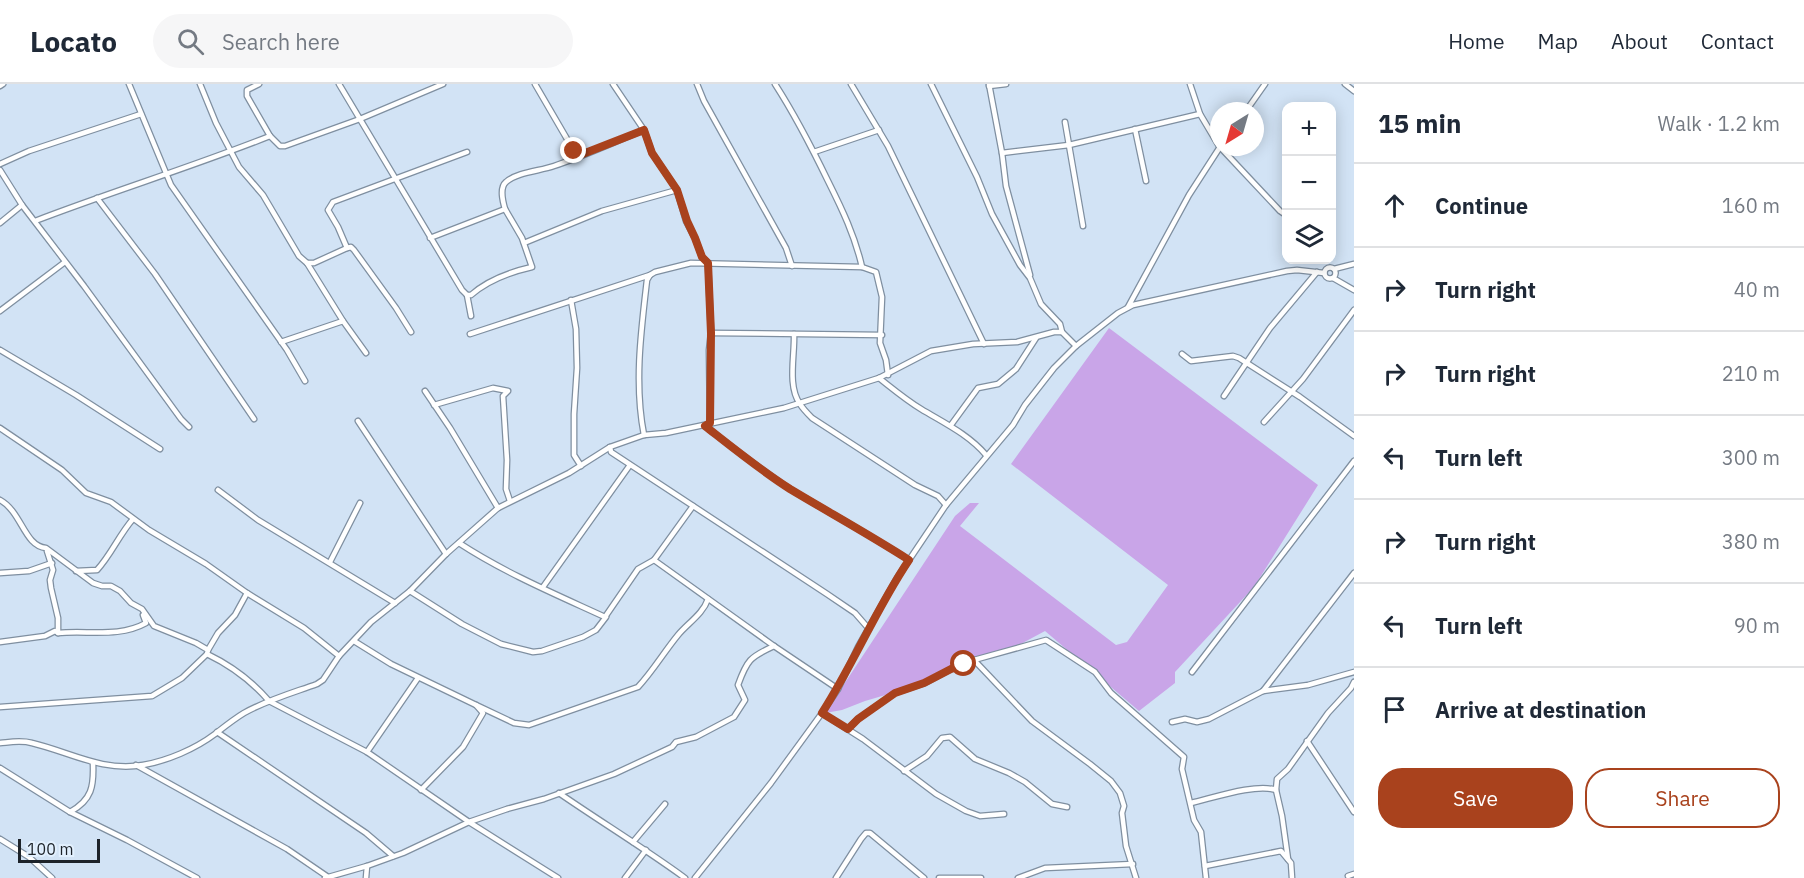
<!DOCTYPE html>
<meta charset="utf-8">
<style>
:root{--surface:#fff;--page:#f6f6f7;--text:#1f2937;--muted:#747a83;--line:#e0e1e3;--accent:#a9421d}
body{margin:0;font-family:"IBM Plex Sans",sans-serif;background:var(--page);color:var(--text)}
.controls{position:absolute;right:18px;top:18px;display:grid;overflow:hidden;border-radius:12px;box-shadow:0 3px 15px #0003}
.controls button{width:54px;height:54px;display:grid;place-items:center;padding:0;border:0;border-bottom:2px solid var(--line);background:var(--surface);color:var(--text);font:30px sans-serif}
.compass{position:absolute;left:1210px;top:18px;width:54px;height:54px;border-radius:50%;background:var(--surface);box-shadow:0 3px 15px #0003;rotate:217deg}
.scale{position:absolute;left:18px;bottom:15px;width:82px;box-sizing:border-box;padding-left:6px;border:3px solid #1d232a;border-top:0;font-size:16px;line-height:21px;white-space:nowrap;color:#1d232a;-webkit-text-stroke:4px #e2f0fe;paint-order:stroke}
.stop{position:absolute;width:18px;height:18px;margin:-14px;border:4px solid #a9421d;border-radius:50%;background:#fff}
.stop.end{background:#a9421d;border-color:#fff;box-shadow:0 2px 6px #0008}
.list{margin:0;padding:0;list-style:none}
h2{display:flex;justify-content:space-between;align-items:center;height:78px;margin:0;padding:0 24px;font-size:26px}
h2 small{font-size:20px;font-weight:400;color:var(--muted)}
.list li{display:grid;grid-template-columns:39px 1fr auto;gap:18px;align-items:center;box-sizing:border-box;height:84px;padding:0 24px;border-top:2px solid var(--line)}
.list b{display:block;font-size:22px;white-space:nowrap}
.list em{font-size:20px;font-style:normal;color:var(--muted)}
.actions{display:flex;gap:12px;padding:18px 24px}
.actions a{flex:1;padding:14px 0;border:2px solid var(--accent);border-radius:24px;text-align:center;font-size:21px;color:var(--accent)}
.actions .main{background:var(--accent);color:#fff}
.icon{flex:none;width:33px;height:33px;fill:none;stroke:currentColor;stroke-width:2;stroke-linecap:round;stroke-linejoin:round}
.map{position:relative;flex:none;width:1354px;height:794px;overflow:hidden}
header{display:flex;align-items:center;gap:36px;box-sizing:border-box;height:84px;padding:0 30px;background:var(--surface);border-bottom:2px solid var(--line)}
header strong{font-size:28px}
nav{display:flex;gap:33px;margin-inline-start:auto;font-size:21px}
.search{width:420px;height:54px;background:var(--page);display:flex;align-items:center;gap:15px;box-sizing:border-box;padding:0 21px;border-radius:33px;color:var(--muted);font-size:22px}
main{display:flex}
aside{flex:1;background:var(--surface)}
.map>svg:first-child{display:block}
.green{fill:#c9a5e8}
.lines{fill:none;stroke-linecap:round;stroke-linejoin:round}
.minor-casing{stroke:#7f8fa0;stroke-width:7}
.minor{stroke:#fff;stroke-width:4.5}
.route{stroke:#a9421d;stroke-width:8}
</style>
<header>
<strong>Locato</strong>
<div class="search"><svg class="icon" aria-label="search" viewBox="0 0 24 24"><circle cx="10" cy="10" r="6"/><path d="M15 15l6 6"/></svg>Search here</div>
<nav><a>Home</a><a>Map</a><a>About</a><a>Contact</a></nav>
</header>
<main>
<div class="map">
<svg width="1354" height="794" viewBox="0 0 1354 794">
<rect width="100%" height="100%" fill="#d2e3f5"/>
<polygon class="green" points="1109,244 1318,401 1254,503 1175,588 1175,599 1139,627 1045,547 1017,562 943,585 906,605 865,617 842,626 825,629 955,432 970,419 979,419 960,442 1116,561 1127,558 1168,501 1011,380"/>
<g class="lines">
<defs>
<g id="minor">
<polyline points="129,0 171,101 287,266 305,297"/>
<polyline points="200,0 216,39 239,83 263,111 299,172 307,179 314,179 347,164"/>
<polyline points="259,0 247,6 247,12 270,52 280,62 285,62 360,35 443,0"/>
<path d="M339,0l123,206 5,5h4c17,-15 39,-23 61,-28l-10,-29 -17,-29 -75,29"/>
<polyline points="535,0 574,67 580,71"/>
<polyline points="613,0 644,46 652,69 677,106 686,137 695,154 702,173 708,179 711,249 709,266 710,339"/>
<polyline points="697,0 704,17 786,164 792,182"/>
<path d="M775,0c20,31 37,64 53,97 14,28 27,55 34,86l14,5 6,25 -2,46 6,17 2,15"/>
<polyline points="851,0 888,62 984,260"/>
<polyline points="931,0 977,93 992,130 1020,181 1030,194 1041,220 1060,240 1062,248"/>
<polyline points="989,0 1002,69 1006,102 1030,191"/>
<polyline points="1190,0 1200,30 1219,62"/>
<polyline points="1345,0 1354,7"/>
<polyline points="0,2 3,0"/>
<polyline points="989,2 1006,0"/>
<polyline points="1246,27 1265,0"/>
<polyline points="1065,38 1083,142"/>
<polyline points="1135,45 1146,97"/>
<polyline points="1220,63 1280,127 1286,131"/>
<polyline points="814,68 879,46"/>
<polyline points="1002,69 1069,61 1200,30"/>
<polyline points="0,80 29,67 141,30"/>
<polyline points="0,86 22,121 84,202 181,335 189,343"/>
<polyline points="97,114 155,190 254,335"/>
<path d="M505,125c-2,-7 -6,-21 1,-27 11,-10 34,-11 48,-16 30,-10 60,-24 90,-36"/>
<path d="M35,137c78,-30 157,-54 235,-85"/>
<polyline points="0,139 22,121"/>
<polyline points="524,159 602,127 677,106"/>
<polyline points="307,179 343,237"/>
<circle cx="1330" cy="189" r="5.5"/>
<polyline points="1334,185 1354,180"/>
<polyline points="1333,194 1354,206"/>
<polyline points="467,211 471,232"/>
<polyline points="571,216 576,245 577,284 574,330 574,371 581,382"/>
<polyline points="1128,223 1189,111 1220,63"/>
<polyline points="0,227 65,178"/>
<polyline points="411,248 396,224 354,166 351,163 347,164 338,143 328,126 333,118 467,68"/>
<polyline points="711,249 882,251"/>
<polyline points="470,250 650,191"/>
<path d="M794,250c1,21 -7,52 6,70 3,5 8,10 12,14l103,67 23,11 8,9"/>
<polyline points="281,258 343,237 366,269"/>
<polyline points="0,266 76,311 160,365"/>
<polyline points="1182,270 1191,277 1233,272 1239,274 1300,313 1354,352"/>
<path d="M879,294c14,11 27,22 42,31 23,14 47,25 65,46"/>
<polyline points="425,307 450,344 498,424"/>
<polyline points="1224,312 1270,244 1317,188"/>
<polyline points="434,321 493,304 508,307 503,312 507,376 506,405 510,417"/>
<polyline points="358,337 446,470"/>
<polyline points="1264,338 1303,295 1354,226"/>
<polyline points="951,341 978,304 998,300 1016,285 1036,254"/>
<path d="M705,342c28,22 56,44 85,63 40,24 80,46 119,71"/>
<polyline points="0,344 62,386 86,409 111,418 149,446 206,480 247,509 304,544 339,572"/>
<path d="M644,351c-10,-51 -3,-104 3,-155l3,-5 5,-3 36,-9 171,4"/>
<polyline points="610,363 611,368 827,510 855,529 869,545"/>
<polyline points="218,406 258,436 395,519"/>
<path d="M0,416c22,12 24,46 46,48l47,35 9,3h9l9,5 11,12 11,6 12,17 42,17 12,7 -1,4c25,12 44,26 62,47l98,51 102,70 89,56"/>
<path d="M459,459c46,30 96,51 146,74l33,-48 16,-9 39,-54"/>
<polyline points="654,476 774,562 838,605"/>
<polyline points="330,478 360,419"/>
<path d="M76,487l21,-1c14,-15 22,-35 36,-51"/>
<polyline points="0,489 29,487 52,479"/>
<polyline points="543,503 630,381"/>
<polyline points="410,507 462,540 501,560 533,568 542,567 583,553 596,546 606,533"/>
<path d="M58,549c29,-3 61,5 88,-10l-3,-8"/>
<polyline points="354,557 391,580 476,621 483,629 463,663 421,706"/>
<polyline points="0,558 45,552 55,547 58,549 58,534 51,504 50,496 53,486 47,467"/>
<polyline points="208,566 218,549 235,531 247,509"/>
<polyline points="974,576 1032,637 1090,680 1111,697 1120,709 1124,722 1122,729 1126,762 1136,794"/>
<polyline points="1192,588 1354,377"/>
<polyline points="1263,607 1308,601 1354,588"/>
<path d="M476,621l38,18 15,2 109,-38c15,-16 26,-35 40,-52 10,-12 25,-21 30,-36"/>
<polyline points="0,623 152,612 182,594 207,570"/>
<polyline points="822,629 863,655 936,710 966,727 980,732 1004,730"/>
<polyline points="1172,638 1185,635 1197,638 1209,635 1263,607 1354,489"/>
<polyline points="848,645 858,635 895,609 925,599 951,585 974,576 1046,556 1095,588 1111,609 1184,673 1182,685 1194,736 1201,748 1206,794"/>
<polyline points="217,648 366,749 393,772"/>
<polyline points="1307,657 1354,728"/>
<path d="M0,659c11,-1 21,-3 32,0 38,9 70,29 111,22 24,-4 52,-16 72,-31 9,-7 19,-15 29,-21 23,-13 48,-20 73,-29l6,-4 16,-24 32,-34 39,-31 36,-37 52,-46 71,-35 41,-26 34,-12 22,-2 118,-25 95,-30 52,-27 42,-7 44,-2 37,-10h8l14,14"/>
<polyline points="367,668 418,594"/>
<polyline points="136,681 287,765 328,793"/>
<polyline points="0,684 70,728 127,756 197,794"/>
<polyline points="904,687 927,672 942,654 950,653 975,675 1009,689 1025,698 1052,720 1067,723"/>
<polyline points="1276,706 1282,732 1288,775"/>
<path d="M559,709c42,29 85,55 126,85"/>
<path d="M1191,719c22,-5 65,-20 85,-13l1,-11 11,-10 40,-56 23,-25 3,-6"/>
<path d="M70,728c22,-12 24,-26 23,-49"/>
<polyline points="0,755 29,773 52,794"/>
<polyline points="633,758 665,720"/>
<polyline points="1205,782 1281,767 1291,779 1292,794"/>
<polyline points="1348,792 1354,790"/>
<path d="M325,794l42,-12 36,-13 66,-31 38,-13 37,-10 70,-25 58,-27 4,-5 20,-5 38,-20 11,-17 -7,-15c9,-25 12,-28 36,-39"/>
<polyline points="366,794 367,782"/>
<polyline points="625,794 646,766"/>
<polyline points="695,794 771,699 822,629 838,605 858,563 897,494 946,421 1013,341 1025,321 1054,284 1076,262 1118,229 1133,221 1287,187 1297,186 1324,189"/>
<polyline points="836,794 861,755 866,749 870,749 924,794"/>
<polyline points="939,794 981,794"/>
<polyline points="1018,794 1045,784 1133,780"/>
</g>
</defs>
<use href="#minor" class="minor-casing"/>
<use href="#minor" class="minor"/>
</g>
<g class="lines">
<path class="route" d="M574,67l6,4 64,-25 8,23 25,37 10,31 8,17 7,19 6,6 3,70 -1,90 -5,3c28,22 55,44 85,63 40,24 80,46 119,71 -33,49 -55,103 -87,153l26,16 10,-10 37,-26 29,-10 27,-14 13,-5"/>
</g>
</svg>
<div class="controls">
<button>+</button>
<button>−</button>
<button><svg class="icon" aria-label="layers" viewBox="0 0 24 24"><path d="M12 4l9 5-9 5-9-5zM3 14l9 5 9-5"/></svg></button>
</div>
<svg class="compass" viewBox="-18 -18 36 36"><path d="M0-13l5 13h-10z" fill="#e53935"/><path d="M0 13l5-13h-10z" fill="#747a83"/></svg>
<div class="scale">100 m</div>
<div class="stop" style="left:964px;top:580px"></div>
<div class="stop end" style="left:574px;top:67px"></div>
</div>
<aside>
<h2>15 min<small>Walk · 1.2 km</small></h2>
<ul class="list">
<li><svg class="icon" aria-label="ahead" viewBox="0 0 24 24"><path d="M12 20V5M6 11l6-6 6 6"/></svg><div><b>Continue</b></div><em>160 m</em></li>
<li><svg class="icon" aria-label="right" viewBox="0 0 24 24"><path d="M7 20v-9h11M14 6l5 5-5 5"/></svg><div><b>Turn right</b></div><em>40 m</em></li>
<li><svg class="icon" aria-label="right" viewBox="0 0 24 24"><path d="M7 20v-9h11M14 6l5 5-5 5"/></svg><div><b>Turn right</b></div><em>210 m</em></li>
<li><svg class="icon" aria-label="left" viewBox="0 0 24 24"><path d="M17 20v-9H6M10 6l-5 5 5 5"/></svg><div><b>Turn left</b></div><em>300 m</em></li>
<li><svg class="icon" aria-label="right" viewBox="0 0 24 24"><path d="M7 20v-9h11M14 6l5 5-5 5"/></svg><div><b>Turn right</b></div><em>380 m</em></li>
<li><svg class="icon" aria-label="left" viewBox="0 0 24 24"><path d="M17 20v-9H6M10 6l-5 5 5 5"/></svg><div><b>Turn left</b></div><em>90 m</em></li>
<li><svg class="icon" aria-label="arrive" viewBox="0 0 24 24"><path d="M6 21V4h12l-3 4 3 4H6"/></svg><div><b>Arrive at destination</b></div></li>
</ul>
<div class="actions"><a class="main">Save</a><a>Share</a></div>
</aside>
</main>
